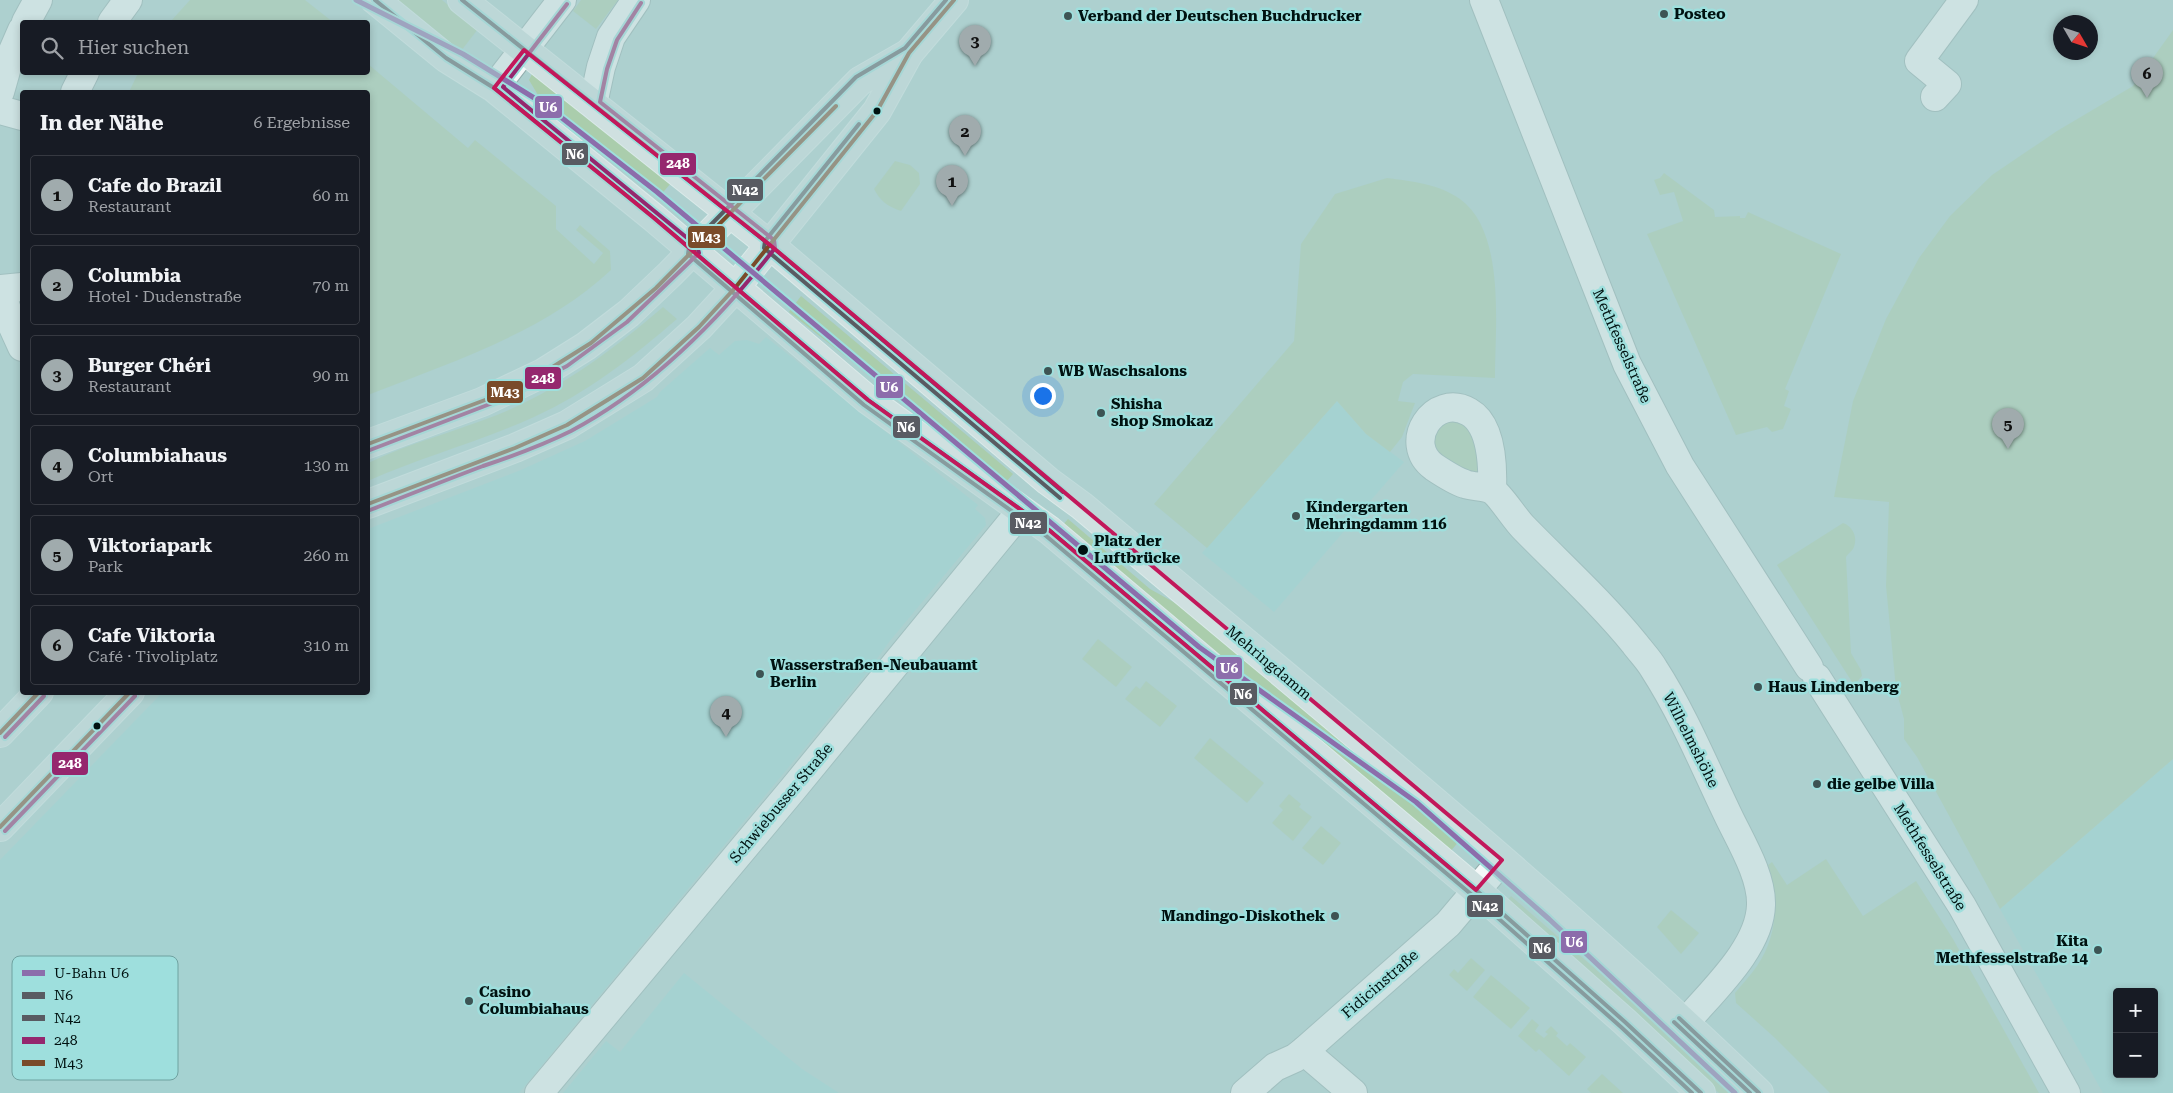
<!DOCTYPE html>
<html lang="de">
<meta charset="utf-8">
<style>
:root{--surface:#171b24;--page:#242831;--text:#f1f3f6;--muted:#9ea1a6;--line:#363941;--accent:#a0abad}
body{margin:0;font-family:"Roboto Serif",serif;background:var(--page);color:var(--text)}
.controls{position:absolute;right:15px;bottom:15px;display:grid;overflow:hidden;border-radius:5px;box-shadow:0 2px 8px #0003}
.controls button{width:45px;height:45px;display:grid;place-items:center;padding:0;border:0;border-bottom:1px solid var(--line);background:var(--surface);color:var(--text);font:25px sans-serif}
.compass{position:absolute;left:2053px;top:15px;width:45px;height:45px;border-radius:50%;background:var(--surface);box-shadow:0 2px 8px #0003;rotate:129deg}
.you{position:absolute;left:1042px;top:395px;width:18px;height:18px;margin:-12px;border:4px solid #fff;border-radius:50%;background:#1a73e8;box-shadow:0 0 0 8px #1a73e833}
.badge{display:grid;place-items:center;width:32px;height:32px;border-radius:50%;background:var(--accent);color:#111;font-size:16px;font-weight:700}
.pin{position:absolute;translate:-50% -41px;filter:drop-shadow(0 1px 2px #0008)}
.pin::after{content:'';position:absolute;top:26px;width:18px;height:15px;background:inherit;clip-path:polygon(0 0,100% 0,50% 100%)}
.list{margin:0;padding:0;list-style:none}
h2{display:flex;justify-content:space-between;align-items:center;height:65px;margin:0;padding:0 20px;font-size:21px}
h2 small{font-size:16px;font-weight:400;color:var(--muted)}
.list li{display:grid;grid-template-columns:32px 1fr auto;gap:15px;align-items:center;box-sizing:border-box;height:80px;margin:0 10px 10px;padding:0 10px;border:1px solid var(--line);border-radius:5px}
.list b{display:block;font-size:19px;white-space:nowrap}
.list p{margin:0;font-size:16px;white-space:nowrap;color:var(--muted)}
.list em{font-size:16px;font-style:normal;color:var(--muted)}
.icon{flex:none;width:28px;height:28px;fill:none;stroke:currentColor;stroke-width:2;stroke-linecap:round;stroke-linejoin:round}
.map{position:relative;flex:none;width:2173px;height:1093px;overflow:hidden}
.search{position:absolute;background:var(--surface);box-shadow:0 2px 8px #0003;left:20px;top:20px;width:350px;height:55px;display:flex;align-items:center;gap:12px;box-sizing:border-box;padding:0 18px;border-radius:5px;color:var(--muted);font-size:19px}
.panel{position:absolute;background:var(--surface);box-shadow:0 2px 8px #0003;left:20px;top:90px;width:350px;height:605px;border-radius:5px}
.map>svg:first-child{display:block}
.built{fill:#9bd5d3;fill-rule:evenodd}
.green{fill:#aacdac}
.lines{fill:none;stroke-linecap:round;stroke-linejoin:round}
.minor-casing{stroke:#92adac;stroke-width:30}
.major-casing{stroke:#daeae9;stroke-width:30}
.minor{stroke:#f3f8f8;stroke-width:28}
.major{stroke:#cfe0e0;stroke-width:28}
.bus-1-casing{stroke:#9edfdd;stroke-width:8}
.bus-2-casing{stroke:#9edfdd;stroke-width:8}
.bus-3-casing{stroke:#9edfdd;stroke-width:8}
.bus-4-casing{stroke:#9edfdd;stroke-width:8}
.bus-1{stroke:#595b62;stroke-width:4}
.bus-2{stroke:#595b62;stroke-width:4}
.bus-3{stroke:#95276e;stroke-width:4}
.bus-4{stroke:#7a4b2a;stroke-width:4}
.metro-1-casing{stroke:#9edfdd;stroke-width:9}
.metro-1{stroke:#8c6dab;stroke-width:5}
.marked{fill:none;stroke:#c2185b;stroke-width:4;stroke-linejoin:round}
.poi-dot{fill:#3d5454;stroke:#9edfdd;stroke-width:2}
.bus-dot{fill:#001211;stroke:#9edfdd;stroke-width:2}
.labels{text-anchor:middle;stroke-width:5;stroke-linejoin:round;paint-order:stroke}
.poi-label{font-size:15px;font-weight:bold;fill:#001211;stroke:#9edfdd;text-anchor:start}
.street-label{font-size:15px;fill:#001211;stroke:#9edfdd}
.stop-label{font-size:15px;font-weight:bold;fill:#001211;stroke:#9edfdd;text-anchor:start}
.key{fill:#9edfdd;stroke:#6fa2a0;stroke-width:1}
.key-label{font-size:14px;fill:#001211}
.line-badge{stroke:#9edfdd;stroke-width:2}
.badge-label{font-size:14px;text-anchor:middle;font-weight:bold;fill:#fff}
</style>
<div class="map">
<svg width="2173" height="1093" viewBox="0 0 2173 1093">
<rect width="100%" height="100%" fill="#add0cf"/>
<g class="built">
<polygon points="766,337 978,505 975,509 985,518 986,525 889,642 869,670 519,1093 0,1093 0,860 162,693 368,692 368,529 521,470 585,441 657,397 660,392 710,348 719,355 735,341 747,340 759,344"/>
<polygon points="1337,401 1366,434 1404,462 1274,612 1202,553"/>
<path d="M2173,759v334h-70l-103,-184zM2117,992h37v82h-37z"/>
<polygon points="684,973 802,1069 839,1093 563,1093 606,1041 620,1052"/>
</g>
<g class="green">
<polygon points="190,0 305,0 333,22 170,22"/>
<polygon points="398,0 442,0 478,29 461,51"/>
<polygon points="581,0 618,0 596,29 573,11"/>
<polygon points="2173,30 2173,759 2000,909 1917,757 1904,739 1904,719 1896,689 1886,586 1889,502 1834,497 1853,401 1886,319 1919,258 1950,216 1992,175 2057,131 2133,86"/>
<path d="M368,64l100,84 7,-8 81,66v23l38,35 9,-11 -27,-23 4,-5 30,26 1,19c-67,63 -160,92 -243,125v-303h-239l9,-19 230,-1z"/>
<polygon points="532,74 535,74 671,183 659,197 541,100 529,80"/>
<path d="M895,161l15,4 9,8 1,11 -19,27c-14,-5 -20,-9 -27,-22z"/>
<polygon points="1664,173 1714,210 1715,217 1740,216 1740,218 1745,218 1748,212 1841,254 1785,389 1789,391 1784,406 1791,409 1783,429 1772,432 1767,427 1736,435 1647,234 1683,221 1674,192 1660,195 1654,180 1660,178"/>
<path d="M1387,178c24,3 52,6 73,21 46,33 35,128 35,179l-82,-4 -10,8 -5,19 17,2 -13,34 -12,15 -24,-18 -29,-33 -130,147 -53,-44 140,-163 7,-97 34,-50z"/>
<polygon points="801,296 1013,474 1006,482 789,312"/>
<path d="M663,307l14,12c-44,38 -90,74 -143,98 -55,25 -113,40 -166,64v-18c41,-20 86,-31 129,-48 62,-25 116,-65 166,-108z"/>
<polygon points="1465,419 1486,460 1478,477 1438,462 1429,434 1436,422"/>
<polygon points="1068,519 1150,589 1188,610 1461,839 1449,853 1062,526"/>
<path d="M1843,523c9,3 15,13 11,24 -1,3 -6,7 -8,10l5,96 10,17 1,6 -8,9 -77,-120z"/>
<polygon points="1098,639 1132,667 1116,687 1082,659"/>
<polygon points="1146,681 1177,706 1160,727 1125,699 1136,686 1140,689"/>
<polygon points="1210,738 1264,783 1247,803 1194,758"/>
<polygon points="1289,794 1301,804 1299,807 1312,817 1293,841 1272,823 1283,810 1279,806"/>
<polygon points="1321,826 1341,843 1323,865 1302,848"/>
<path d="M1826,859l37,57 53,-35 37,58 86,154h-209l-55,-55 -39,-35 -1,-10c7,-9 15,-17 22,-27 21,-30 22,-68 11,-101l4,-3 15,23z"/>
<polygon points="1511,896 1599,972 1652,1010 1740,1093 1719,1093 1507,901"/>
<polygon points="1671,910 1699,933 1681,954 1657,927"/>
<polygon points="1471,958 1485,970 1467,991 1449,975 1454,969 1458,973"/>
<polygon points="1491,975 1530,1008 1511,1029 1473,997"/>
<polygon points="1532,1019 1539,1025 1535,1031 1544,1038 1548,1034 1545,1032 1551,1026 1558,1033 1556,1036 1567,1046 1570,1043 1586,1057 1569,1076 1539,1049 1536,1052 1518,1036"/>
<polygon points="1602,1074 1623,1093 1591,1093 1587,1089"/>
</g>
<g class="lines">
<defs>
<g id="minor">
<polyline points="1484,0 1627,364 1680,466 1809,667"/>
<polyline points="26,22 38,0"/>
<polyline points="112,22 128,0"/>
<polyline points="494,88 562,0"/>
<polyline points="0,92 9,60 22,30"/>
<polyline points="75,92 85,72"/>
<polyline points="1935,97 1947,84 1919,61 1964,0"/>
<polyline points="593,104 601,67 611,37 636,0"/>
<polyline points="0,110 22,116"/>
<polyline points="0,289 12,325 22,347"/>
<polyline points="0,289 22,287"/>
<path d="M1492,490c1,-24 0,-65 -23,-78 -35,-20 -68,31 -35,55 9,6 21,14 31,17 8,3 20,2 27,6 8,5 23,29 31,37 38,39 78,75 112,117 6,8 14,16 19,25 29,45 50,96 73,144 12,26 35,62 34,92 -1,43 -49,86 -76,118"/>
<polyline points="1817,678 1962,906 2066,1093"/>
<polyline points="1304,1051 1353,1093"/>
<polyline points="539,1093 793,789 1021,511"/>
<polyline points="1245,1093 1275,1067 1295,1058 1304,1051 1448,924 1502,860"/>
</g>
<g id="major">
<polyline points="375,0 446,58 494,88 654,218 868,400 1049,530 1476,890 1625,1022 1701,1093"/>
<path d="M462,0l308,245 278,236 34,25c229,192 462,380 677,587"/>
<polyline points="368,444 482,402 543,373 586,346 629,313 670,274 860,81 909,53"/>
<polyline points="368,504 515,448 567,425 643,378 699,327 735,288 877,111 909,53 954,0"/>
<polyline points="0,733 39,692"/>
<polyline points="0,827 130,692"/>
</g>
</defs>
<use href="#minor" class="minor-casing"/>
<use href="#major" class="major-casing"/>
<use href="#minor" class="minor"/>
<use href="#major" class="major"/>
<defs>
<g id="bus-1">
<polyline points="375,0 446,58 494,88 654,218 868,400 1049,530 1476,890 1625,1022 1701,1093"/>
<polyline points="462,0 770,245 1063,492"/>
<polyline points="1679,1018 1759,1093"/>
</g>
<g id="bus-2">
<polyline points="946,0 905,48 856,77 689,247 688,254 864,405 1045,535 1472,895 1621,1027 1692,1093"/>
<polyline points="859,124 765,241 764,248 1060,498"/>
<polyline points="1674,1022 1750,1093"/>
</g>
<g id="bus-3">
<polyline points="370,450 503,399 567,366 627,322 699,253 697,246 503,87 567,4"/>
<path d="M370,510c38,-15 76,-30 113,-44 30,-10 60,-21 88,-35 81,-43 148,-111 204,-183l-1,-8 -174,-138 7,-33 10,-29 24,-37"/>
<polyline points="5,737 44,696"/>
<polyline points="5,831 135,696"/>
</g>
<g id="bus-4">
<polyline points="368,444 501,394 543,373 591,343 656,288 836,106"/>
<polyline points="368,504 515,448 567,425 643,378 699,327 735,288 877,111 909,53 954,0"/>
<polyline points="0,733 39,692"/>
<polyline points="0,827 130,692"/>
</g>
</defs>
<use href="#bus-1" class="bus-1-casing"/>
<use href="#bus-2" class="bus-2-casing"/>
<use href="#bus-3" class="bus-3-casing"/>
<use href="#bus-4" class="bus-4-casing"/>
<use href="#bus-1" class="bus-1"/>
<use href="#bus-2" class="bus-2"/>
<use href="#bus-3" class="bus-3"/>
<use href="#bus-4" class="bus-4"/>
<defs>
<polyline id="metro-1" points="356,0 463,54 544,104 657,192 1199,647 1416,802 1549,919 1735,1093"/>
</defs>
<use href="#metro-1" class="metro-1-casing"/>
<use href="#metro-1" class="metro-1"/>
</g>
<path d="M0 0H2173V1093H0ZM524,50l246,195 732,615 -26,30 -427,-360 -181,-130 -214,-182 -160,-130z" fill="#add0cf" fill-opacity=".55" fill-rule="evenodd"/>
<path class="marked" d="M524,50l246,195 732,615 -26,30 -427,-360 -181,-130 -214,-182 -160,-130z"/>
<g class="poi-dot">
<circle cx="1664" cy="14" r="5"/>
<circle cx="1068" cy="16" r="5"/>
<circle cx="1048" cy="371" r="5"/>
<circle cx="1101" cy="413" r="5"/>
<circle cx="1296" cy="516" r="5"/>
<circle cx="760" cy="674" r="5"/>
<circle cx="1758" cy="687" r="5"/>
<circle cx="1817" cy="784" r="5"/>
<circle cx="1335" cy="916" r="5"/>
<circle cx="2098" cy="950" r="5"/>
<circle cx="469" cy="1001" r="5"/>
</g>
<g class="bus-dot">
<circle cx="877" cy="111" r="4.5"/>
<circle cx="1083" cy="550" r="6"/>
<circle cx="97" cy="726" r="4.5"/>
</g>
<g class="labels">
<g class="poi-label">
<text x="1674" y="19">Posteo</text>
<text x="1078" y="21">Verband der Deutschen Buchdrucker</text>
<text x="1058" y="376">WB Waschsalons</text>
<text x="1111" y="409">Shisha<tspan x="1111" dy="17">shop Smokaz</tspan></text>
<text x="1306" y="512">Kindergarten<tspan x="1306" dy="17">Mehringdamm 116</tspan></text>
<text x="770" y="670">Wasserstraßen-Neubauamt<tspan x="770" dy="17">Berlin</tspan></text>
<text x="1768" y="692">Haus Lindenberg</text>
<text x="1827" y="789">die gelbe Villa</text>
<text x="1325" y="921" text-anchor="end">Mandingo-Diskothek</text>
<text x="2088" y="946" text-anchor="end">Kita<tspan x="2088" dy="17">Methfesselstraße 14</tspan></text>
<text x="479" y="997">Casino<tspan x="479" dy="17">Columbiahaus</tspan></text>
</g>
<g class="street-label">
<text transform="translate(1622 346) rotate(66)" y="5">Methfesselstraße</text>
<text transform="translate(1269 663) rotate(40)" y="5">Mehringdamm</text>
<text transform="translate(1691 740) rotate(63)" y="5">Wilhelmshöhe</text>
<text transform="translate(781 803) rotate(-50)" y="5">Schwiebusser Straße</text>
<text transform="translate(1930 857) rotate(58)" y="5">Methfesselstraße</text>
<text transform="translate(1380 984) rotate(-41)" y="5">Fidicinstraße</text>
</g>
<g class="stop-label">
<text x="1094" y="546">Platz der<tspan x="1094" dy="17">Luftbrücke</tspan></text>
</g>
</g>
<rect x="12" y="956" width="166" height="124" rx="8" class="key"/>
<rect x="22" y="970" width="23" height="6" fill="#8c6dab"/>
<rect x="22" y="992" width="23" height="7" fill="#595b62"/>
<rect x="22" y="1015" width="23" height="6" fill="#595b62"/>
<rect x="22" y="1037" width="23" height="7" fill="#95276e"/>
<rect x="22" y="1060" width="23" height="6" fill="#7a4b2a"/>
<g class="key-label">
<text x="54" y="978">U-Bahn U6</text>
<text x="54" y="1000">N6</text>
<text x="54" y="1023">N42</text>
<text x="54" y="1045">248</text>
<text x="54" y="1068">M43</text>
</g>
<g class="line-badge">
<rect x="534" y="95" width="29" height="24" rx="5" fill="#8c6dab"/>
<rect x="561" y="142" width="28" height="24" rx="5" fill="#595b62"/>
<rect x="659" y="152" width="38" height="24" rx="5" fill="#95276e"/>
<rect x="726" y="178" width="38" height="24" rx="5" fill="#595b62"/>
<rect x="687" y="225" width="39" height="24" rx="5" fill="#7a4b2a"/>
<rect x="524" y="366" width="38" height="24" rx="5" fill="#95276e"/>
<rect x="875" y="375" width="29" height="24" rx="5" fill="#8c6dab"/>
<rect x="486" y="380" width="38" height="24" rx="5" fill="#7a4b2a"/>
<rect x="892" y="415" width="29" height="24" rx="5" fill="#595b62"/>
<rect x="1009" y="511" width="39" height="24" rx="5" fill="#595b62"/>
<rect x="1215" y="656" width="28" height="24" rx="5" fill="#8c6dab"/>
<rect x="1229" y="682" width="29" height="24" rx="5" fill="#595b62"/>
<rect x="51" y="751" width="38" height="25" rx="5" fill="#95276e"/>
<rect x="1466" y="894" width="38" height="24" rx="5" fill="#595b62"/>
<rect x="1560" y="930" width="28" height="24" rx="5" fill="#8c6dab"/>
<rect x="1528" y="936" width="28" height="24" rx="5" fill="#595b62"/>
</g>
<g class="badge-label">
<text x="548" y="112">U6</text>
<text x="575" y="159">N6</text>
<text x="678" y="168">248</text>
<text x="745" y="195">N42</text>
<text x="706" y="242">M43</text>
<text x="543" y="383">248</text>
<text x="889" y="392">U6</text>
<text x="505" y="397">M43</text>
<text x="906" y="432">N6</text>
<text x="1028" y="528">N42</text>
<text x="1229" y="673">U6</text>
<text x="1243" y="699">N6</text>
<text x="70" y="768">248</text>
<text x="1485" y="911">N42</text>
<text x="1574" y="947">U6</text>
<text x="1542" y="953">N6</text>
</g>
</svg>
<div class="controls">
<button>+</button>
<button>−</button>
</div>
<svg class="compass" viewBox="-18 -18 36 36"><path d="M0-13l5 13h-10z" fill="#e53935"/><path d="M0 13l5-13h-10z" fill="#9ea1a6"/></svg>
<div class="you"></div>
<div class="pin badge" style="left:952px;top:206px">1</div>
<div class="pin badge" style="left:965px;top:156px">2</div>
<div class="pin badge" style="left:975px;top:66px">3</div>
<div class="pin badge" style="left:726px;top:737px">4</div>
<div class="pin badge" style="left:2008px;top:449px">5</div>
<div class="pin badge" style="left:2147px;top:98px">6</div>
<div class="search"><svg class="icon" aria-label="search" viewBox="0 0 24 24"><circle cx="10" cy="10" r="6"/><path d="M15 15l6 6"/></svg>Hier suchen</div>
<section class="panel">
<h2>In der Nähe<small>6 Ergebnisse</small></h2>
<ul class="list">
<li><span class="badge">1</span><div><b>Cafe do Brazil</b><p>Restaurant</p></div><em>60 m</em></li>
<li><span class="badge">2</span><div><b>Columbia</b><p>Hotel · Dudenstraße</p></div><em>70 m</em></li>
<li><span class="badge">3</span><div><b>Burger Chéri</b><p>Restaurant</p></div><em>90 m</em></li>
<li><span class="badge">4</span><div><b>Columbiahaus</b><p>Ort</p></div><em>130 m</em></li>
<li><span class="badge">5</span><div><b>Viktoriapark</b><p>Park</p></div><em>260 m</em></li>
<li><span class="badge">6</span><div><b>Cafe Viktoria</b><p>Café · Tivoliplatz</p></div><em>310 m</em></li>
</ul>
</section>
</div>
